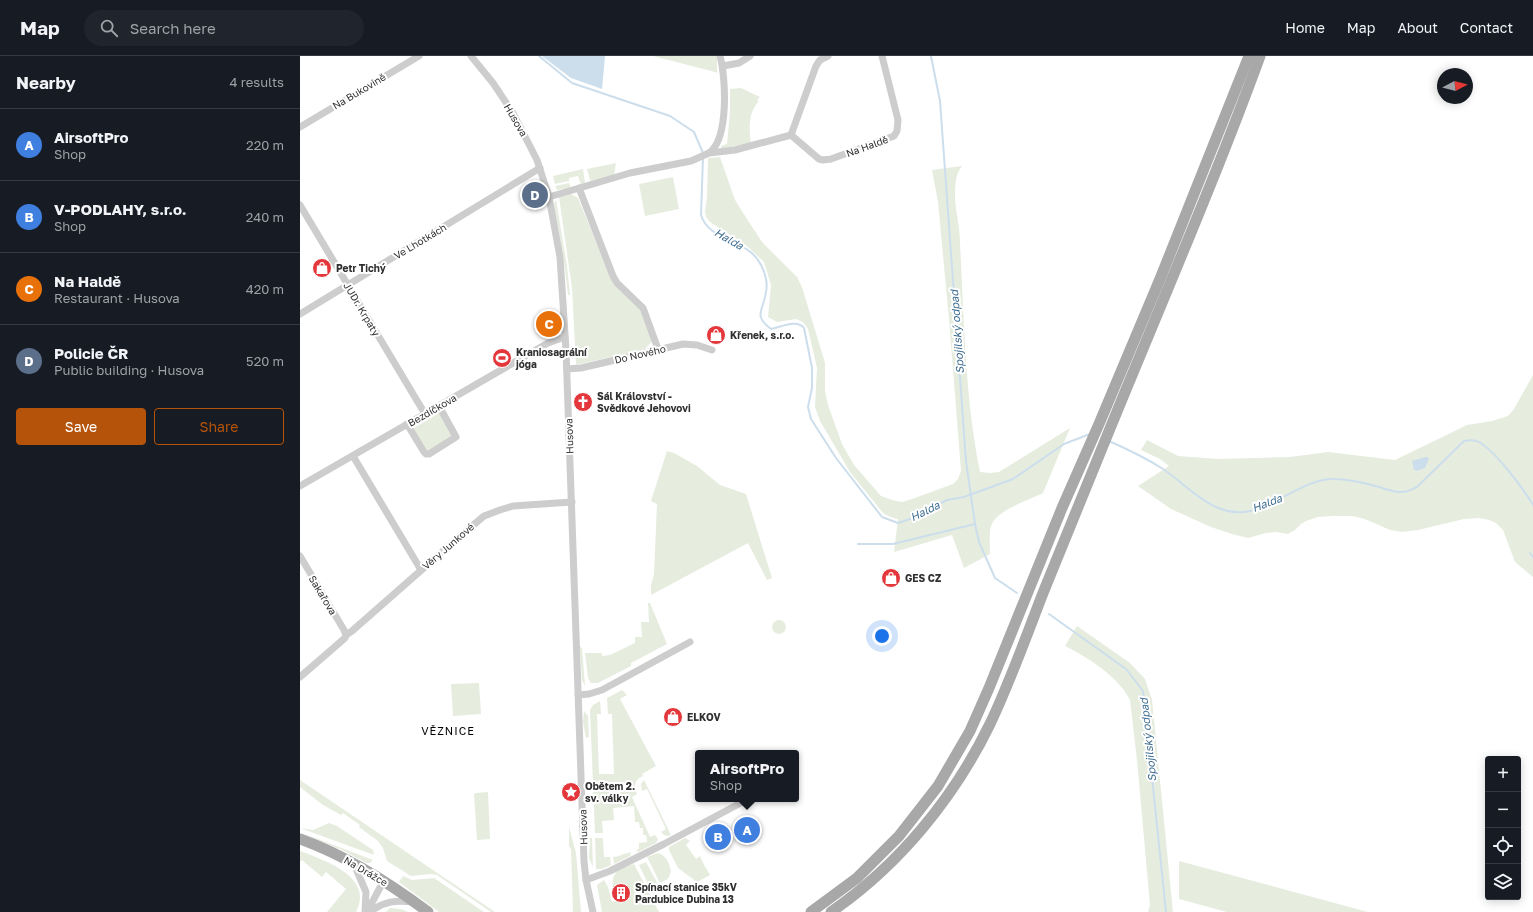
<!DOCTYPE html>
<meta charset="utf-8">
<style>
:root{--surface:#171b24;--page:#20242c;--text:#f1f3f6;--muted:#9ea1a6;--line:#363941;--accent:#b45309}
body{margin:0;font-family:"Golos Text",sans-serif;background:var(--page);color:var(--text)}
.controls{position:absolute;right:12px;bottom:12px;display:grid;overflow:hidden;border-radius:4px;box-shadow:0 2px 10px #0003}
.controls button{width:36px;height:36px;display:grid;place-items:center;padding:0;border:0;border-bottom:1px solid var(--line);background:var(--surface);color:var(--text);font:20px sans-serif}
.compass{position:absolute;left:1137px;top:12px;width:36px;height:36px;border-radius:50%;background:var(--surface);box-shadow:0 2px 10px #0003;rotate:83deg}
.you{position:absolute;left:582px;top:580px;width:14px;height:14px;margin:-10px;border:3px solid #fff;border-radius:50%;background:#1a73e8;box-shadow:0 0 0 6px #1a73e833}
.badge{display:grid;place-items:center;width:26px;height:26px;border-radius:50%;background:var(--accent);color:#fff;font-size:13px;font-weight:700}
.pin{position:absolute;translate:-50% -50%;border:2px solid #fff;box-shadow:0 1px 4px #0006}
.popup{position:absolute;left:395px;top:694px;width:104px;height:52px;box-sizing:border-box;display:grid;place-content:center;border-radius:4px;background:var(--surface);filter:drop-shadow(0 1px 3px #0005);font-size:13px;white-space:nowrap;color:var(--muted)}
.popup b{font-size:15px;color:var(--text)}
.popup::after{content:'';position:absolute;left:50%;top:100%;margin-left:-8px;border:8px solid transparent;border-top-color:var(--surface)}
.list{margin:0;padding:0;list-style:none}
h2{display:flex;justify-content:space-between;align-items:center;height:52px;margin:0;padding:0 16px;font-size:17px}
h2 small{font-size:13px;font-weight:400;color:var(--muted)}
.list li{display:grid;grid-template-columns:26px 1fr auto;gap:12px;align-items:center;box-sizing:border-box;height:72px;padding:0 16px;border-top:1px solid var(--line)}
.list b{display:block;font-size:15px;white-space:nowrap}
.list p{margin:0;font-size:13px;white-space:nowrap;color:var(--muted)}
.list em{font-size:13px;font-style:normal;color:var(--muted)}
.actions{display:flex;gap:8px;padding:12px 16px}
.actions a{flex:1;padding:9px 0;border:1px solid var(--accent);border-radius:4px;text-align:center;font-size:14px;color:var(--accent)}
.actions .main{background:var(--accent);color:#fff}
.icon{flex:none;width:22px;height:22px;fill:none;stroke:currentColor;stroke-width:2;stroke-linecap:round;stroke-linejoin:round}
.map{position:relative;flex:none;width:1233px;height:856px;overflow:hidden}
header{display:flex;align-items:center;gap:24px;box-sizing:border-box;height:56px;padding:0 20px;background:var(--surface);border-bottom:1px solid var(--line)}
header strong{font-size:19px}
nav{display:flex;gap:22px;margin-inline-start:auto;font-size:14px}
.search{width:280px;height:36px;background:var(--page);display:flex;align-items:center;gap:10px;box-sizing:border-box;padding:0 14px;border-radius:22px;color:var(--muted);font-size:15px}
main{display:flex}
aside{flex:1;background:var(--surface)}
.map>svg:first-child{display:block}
.green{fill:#e6eddf}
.water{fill:#ccdeec}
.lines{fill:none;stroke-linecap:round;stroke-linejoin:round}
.stream{stroke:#ccdeec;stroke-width:2}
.street{stroke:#cdcdcd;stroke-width:7}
.primary{stroke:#a8a8a8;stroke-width:11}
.labels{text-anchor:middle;stroke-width:4;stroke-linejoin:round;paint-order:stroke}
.street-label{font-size:10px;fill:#303030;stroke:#fff}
.poi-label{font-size:10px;font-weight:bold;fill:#303030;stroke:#fff;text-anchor:start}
.water-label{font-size:11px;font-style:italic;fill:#3f6e92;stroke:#fff}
.neighbourhood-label{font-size:11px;letter-spacing:1px;fill:#000;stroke:#fff}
</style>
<header>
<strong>Map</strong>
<div class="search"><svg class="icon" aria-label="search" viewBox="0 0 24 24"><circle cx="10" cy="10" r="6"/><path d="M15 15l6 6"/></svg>Search here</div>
<nav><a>Home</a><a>Map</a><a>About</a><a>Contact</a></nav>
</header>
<main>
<aside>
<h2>Nearby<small>4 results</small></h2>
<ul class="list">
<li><span class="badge" style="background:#3f7fe0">A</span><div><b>AirsoftPro</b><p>Shop</p></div><em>220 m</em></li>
<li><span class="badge" style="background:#3f7fe0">B</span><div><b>V-PODLAHY, s.r.o.</b><p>Shop</p></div><em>240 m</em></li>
<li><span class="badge" style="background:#e8710a">C</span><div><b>Na Haldě</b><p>Restaurant · Husova</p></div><em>420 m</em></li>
<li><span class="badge" style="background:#5c6f8a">D</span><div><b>Policie ČR</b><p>Public building · Husova</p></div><em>520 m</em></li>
</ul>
<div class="actions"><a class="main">Save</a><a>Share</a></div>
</aside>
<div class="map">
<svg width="1233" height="856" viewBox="0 0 1233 856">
<rect width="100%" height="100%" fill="#fff"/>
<g class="green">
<polygon points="353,0 417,0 417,17 415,16"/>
<path d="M441,32l19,9 -3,3 2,1c-11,12 -10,27 -8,42l-30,6v-3l6,-2 3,-32v-23z"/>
<path d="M420,101l15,43 12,19 15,23 35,35 5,10 23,76v28l3,14 14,39 12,21 27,31 11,4 10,2 10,-3 41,-15 5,-5 3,-8 -12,-152 -11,-117 -6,-32 30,-4c-7,8 -7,21 -7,32 1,15 5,30 5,45 4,76 5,154 20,229l10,1 9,-1 71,-44 -27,65c-14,7 -47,17 -52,33 -2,8 -1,20 -1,28l-26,14 -12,-33 -58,17 4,-33 -8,-2 -7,-4 -33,-41 -30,-51 -5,-14 2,-39 -9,-39 -5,-7 -7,-3 -19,3 -9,-5 3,-32 -7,-23 -17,-16 -37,-24 -4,-5 -1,-6 2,-14 1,-39z"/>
<polygon points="316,107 314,119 291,125 290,124 287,113"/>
<polygon points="283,113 285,127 281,129 278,120 269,122 269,125 255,128 253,120"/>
<polygon points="373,121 379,153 345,160 339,128"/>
<polygon points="269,127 271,132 257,134 255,130"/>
<polygon points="271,138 278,142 313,227 339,252 352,285 349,289 345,293 276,309 272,232 259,141"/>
<polygon points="256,144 267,210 270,239 268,239 263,197 254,148"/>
<polygon points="1233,319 1233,521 1215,506 1203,474 1196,467 1189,464 1180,462 1164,463 1118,474 1102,476 1090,474 1065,463 1052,460 1033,460 1018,461 1006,465 1001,468 995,474 988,478 976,476 966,477 948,482 932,478 911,471 871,453 838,430 869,410 860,403 841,394 847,384 878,400 918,403 990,401 1028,396 1095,404 1167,369 1192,365 1208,360 1214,353"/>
<polygon points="141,356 152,381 128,395 112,373"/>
<polygon points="367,395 374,397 397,410 420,429 446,438 472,522 467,524 448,487 351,539 351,529 354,518 357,448 351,445"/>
<polygon points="348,547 350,547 367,588 331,607 331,610 298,627 291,627 288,622 285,597 302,597 302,600 310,599 335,587 335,581 342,581 341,566 349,566"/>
<circle cx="479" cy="571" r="7"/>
<path d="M777,570l53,37 15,16 7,21 21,212h-25l2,-7 -13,-145 -7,-60c-11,-23 -43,-43 -65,-54z"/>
<polygon points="280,591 282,592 285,630 282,624"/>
<polygon points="179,627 181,658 153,660 151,628"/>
<path d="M322,634l5,5 -7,4 36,67 -14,8 1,2c-9,4 -9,10 -6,18l-5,3 18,40 5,-2 3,4 -2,4 -18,9 -2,-2 3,-1v-6l8,-1 -1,-7h-3v-7h-3l-1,-6h-4l-1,-16 -21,2 1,12 -12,1 1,12h-8l-5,-123 3,-5 7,-4 1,13h-4l2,60h15l-2,-60h-4l-1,-16z"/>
<polygon points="284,655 288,660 289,681 286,682 283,666"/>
<polygon points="0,724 195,856 191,856 137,819 130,818 111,820 87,805 83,792 78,785 59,771 60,769 43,757 41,759 23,749 0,731"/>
<polygon points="344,724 371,779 367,780 364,779 361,776 366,773 347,733 342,735 341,728"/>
<polygon points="188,736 190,783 177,784 174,738 176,737"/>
<polygon points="29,767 37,770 73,794 74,799 0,772 13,774"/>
<polygon points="269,771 276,797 281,856 273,856 271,793 269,790"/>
<polygon points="0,776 73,804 70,807 66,807 42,794"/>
<polygon points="290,782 292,782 293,811 289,802"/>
<polygon points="295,782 303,782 304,801 310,801 311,809 302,813 296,813"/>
<polygon points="385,782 390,785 386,789 396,803 400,800 404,809 410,819 397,826 378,812 369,794 369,791"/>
<path d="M0,795c24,9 75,26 56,61h-29l19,-23 -20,-17 -4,5 -20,-17 -2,2z"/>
<polygon points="331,796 330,800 314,808 313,801 320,800 320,799"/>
<path d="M358,797c8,2 12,11 13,19l-3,7 -8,4 -13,-26z"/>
<polygon points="879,805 1068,856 927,856 879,843"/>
<polygon points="346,806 361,834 353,838 339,809"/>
<path d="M334,808l25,48h-57l-5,-27 7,-5 4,7 4,15 18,-4 -3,-13 -14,3c-2,-18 7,-18 21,-24z"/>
<polygon points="103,820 112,824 134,822 184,856 139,856 99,826"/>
<polygon points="90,852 101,853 108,856 86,856"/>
</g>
<g class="water">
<polygon points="242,0 305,0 302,33 271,22"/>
<polygon points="1125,401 1128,401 1129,403 1125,412 1117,415 1114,414 1112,405"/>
</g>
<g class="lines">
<g class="stream">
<polyline points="239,0 272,27 370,60 394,76 403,97"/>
<polyline points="631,0 640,45 666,405 675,468 679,486 695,522 717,537"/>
<path d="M403,101l-2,58c8,27 48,24 60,50 4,7 7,18 5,27 -2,18 -14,23 5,37 10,-2 26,-10 33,-1l8,40v20l-4,19 3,12 25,39 46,59 16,6 15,-5 34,-18 17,-3 49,-18 51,-35 26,-10"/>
<path d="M809,385c18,8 37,17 54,28 27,18 51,50 87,42 27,-6 57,-33 84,-32 15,0 31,4 45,8 7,2 17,6 24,5 5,0 9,-3 14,-5l47,-46c5,-1 10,-2 15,1 16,9 44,46 54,63"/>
<polyline points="558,488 593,488 675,468"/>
<polyline points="1230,497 1233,501"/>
<polyline points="749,558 826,613 843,635 866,856"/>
</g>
<g class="street">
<polyline points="171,0 193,27 213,57 237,104 249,141 260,201 266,294 284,805 286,824 293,856"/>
<polyline points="423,10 439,7 450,0"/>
<polyline points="0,71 119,0"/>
<polyline points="491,79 519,103 523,104 531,103 594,80 597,75 598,64 582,0"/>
<polyline points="491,79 516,10 520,4 528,0"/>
<path d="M409,97c20,-14 17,-75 11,-97"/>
<polyline points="279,132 313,220 317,227 343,252 358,293"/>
<polyline points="249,141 330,117 391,105 409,97 435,94 491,79"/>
<polyline points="0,149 125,358"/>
<polyline points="0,258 240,112"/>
<polyline points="267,313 281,312 383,288 397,289 412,294"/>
<polyline points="107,368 124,396 126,398 129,398 156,381 139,350"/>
<polyline points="53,400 121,514"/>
<polyline points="0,430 248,287 265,281"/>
<polyline points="0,500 44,574 46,579"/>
<polyline points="0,621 45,582 46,579 52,575 159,481 184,460 200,454 213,450 272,446"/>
<polyline points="278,639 289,638 302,634 390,586"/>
<polyline points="54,808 66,836 65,856"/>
<polyline points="286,824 310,815 364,788 448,743"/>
<polyline points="67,856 84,824"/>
<path d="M70,856c14,-11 26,-12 43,-10"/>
</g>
<g class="primary">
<path d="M0,783c47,17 88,43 128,73"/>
<polyline points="511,856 557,822 599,780 638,730 670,675 689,632 762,452 799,368 860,223 949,0"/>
<path d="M531,856c68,-47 123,-114 159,-188 20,-42 36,-87 53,-131 22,-54 44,-108 66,-162 51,-125 105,-249 151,-375"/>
</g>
</g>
<defs>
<symbol id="shop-disc" viewBox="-11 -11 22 22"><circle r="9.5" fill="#e3373c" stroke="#fff"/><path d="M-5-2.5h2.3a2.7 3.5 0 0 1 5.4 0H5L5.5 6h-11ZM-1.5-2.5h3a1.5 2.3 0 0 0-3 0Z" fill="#fff"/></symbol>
<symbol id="stadium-disc" viewBox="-11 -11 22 22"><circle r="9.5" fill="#e3373c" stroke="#fff"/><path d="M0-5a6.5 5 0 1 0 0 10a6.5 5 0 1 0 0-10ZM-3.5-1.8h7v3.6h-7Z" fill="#fff"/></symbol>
<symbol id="church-disc" viewBox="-11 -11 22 22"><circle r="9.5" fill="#e3373c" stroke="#fff"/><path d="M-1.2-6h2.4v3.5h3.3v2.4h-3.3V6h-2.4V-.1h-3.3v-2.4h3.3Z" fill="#fff"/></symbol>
<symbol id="sight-disc" viewBox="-11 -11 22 22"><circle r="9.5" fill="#e3373c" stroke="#fff"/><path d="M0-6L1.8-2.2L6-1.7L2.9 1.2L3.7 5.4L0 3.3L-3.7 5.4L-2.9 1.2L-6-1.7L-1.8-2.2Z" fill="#fff"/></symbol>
<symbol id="building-disc" viewBox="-11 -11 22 22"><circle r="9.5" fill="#e3373c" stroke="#fff"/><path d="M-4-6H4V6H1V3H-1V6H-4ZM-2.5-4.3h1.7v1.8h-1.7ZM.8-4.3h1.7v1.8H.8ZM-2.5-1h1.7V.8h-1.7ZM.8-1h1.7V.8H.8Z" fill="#fff"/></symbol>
</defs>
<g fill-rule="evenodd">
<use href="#shop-disc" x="11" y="201" width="22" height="22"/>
<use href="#shop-disc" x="405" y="268" width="22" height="22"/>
<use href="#stadium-disc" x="191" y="291" width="22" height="22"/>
<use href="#church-disc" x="272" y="335" width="22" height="22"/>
<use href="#shop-disc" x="580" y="511" width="22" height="22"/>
<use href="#shop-disc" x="362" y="650" width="22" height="22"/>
<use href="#sight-disc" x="260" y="725" width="22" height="22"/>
<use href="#building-disc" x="310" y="826" width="22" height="22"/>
</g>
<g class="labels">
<g class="street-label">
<text transform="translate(59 35) rotate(-31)" y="4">Na Bukovině</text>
<text transform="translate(216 64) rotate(60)" y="4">Husova</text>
<text transform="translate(567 90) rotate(-20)" y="4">Na Haldě</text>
<text transform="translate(120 185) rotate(-31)" y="4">Ve Lhotkách</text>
<text transform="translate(62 253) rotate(59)" y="4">JUDr. Krpaty</text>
<text transform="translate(340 298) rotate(-13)" y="4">Do Nového</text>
<text transform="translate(132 354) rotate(-30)" y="4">Bezdíčkova</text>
<text transform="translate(269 380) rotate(-92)" y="4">Husova</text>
<text transform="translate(148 490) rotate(-41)" y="4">Věry Junkové</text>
<text transform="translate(23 539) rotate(59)" y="4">Sakařova</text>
<text transform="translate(283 771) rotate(-92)" y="4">Husova</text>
<text transform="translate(66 815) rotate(30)" y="4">Na Drážce</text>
</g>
<g class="poi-label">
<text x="36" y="216">Petr Tichý</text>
<text x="430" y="283">Křenek, s.r.o.</text>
<text x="216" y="300">Kraniosagrální<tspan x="216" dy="12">jóga</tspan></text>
<text x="297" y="344">Sál Království -<tspan x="297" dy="12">Svědkové Jehovovi</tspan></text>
<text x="605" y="526">GES CZ</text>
<text x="387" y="665">ELKOV</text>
<text x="285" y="734">Obětem 2.<tspan x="285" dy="12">sv. války</tspan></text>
<text x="335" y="835">Spínací stanice 35kV<tspan x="335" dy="12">Pardubice Dubina 13</tspan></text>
</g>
<g class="water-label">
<text transform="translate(429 183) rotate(30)" y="4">Halda</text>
<text transform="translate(657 276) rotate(-94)" y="4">Spojilský odpad</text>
<text transform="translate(967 447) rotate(-21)" y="4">Halda</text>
<text transform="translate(625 455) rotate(-26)" y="4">Halda</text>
<text transform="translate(848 684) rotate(-96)" y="4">Spojilský odpad</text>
</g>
<g class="neighbourhood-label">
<text x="148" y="679">VĚZNICE</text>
</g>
</g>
</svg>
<div class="controls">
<button>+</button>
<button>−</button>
<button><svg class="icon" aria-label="locate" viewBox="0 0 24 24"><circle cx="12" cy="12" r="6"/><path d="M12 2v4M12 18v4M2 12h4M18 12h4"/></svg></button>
<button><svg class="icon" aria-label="layers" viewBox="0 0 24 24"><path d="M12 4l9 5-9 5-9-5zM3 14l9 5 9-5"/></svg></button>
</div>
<svg class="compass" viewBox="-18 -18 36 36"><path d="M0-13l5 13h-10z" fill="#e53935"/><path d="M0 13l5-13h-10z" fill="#9ea1a6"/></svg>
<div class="you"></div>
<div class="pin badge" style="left:447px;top:774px;background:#3f7fe0">A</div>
<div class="popup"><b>AirsoftPro</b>Shop</div>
<div class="pin badge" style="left:418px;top:781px;background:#3f7fe0">B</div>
<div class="pin badge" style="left:249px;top:268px;background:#e8710a">C</div>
<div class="pin badge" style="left:235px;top:139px;background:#5c6f8a">D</div>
</div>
</main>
